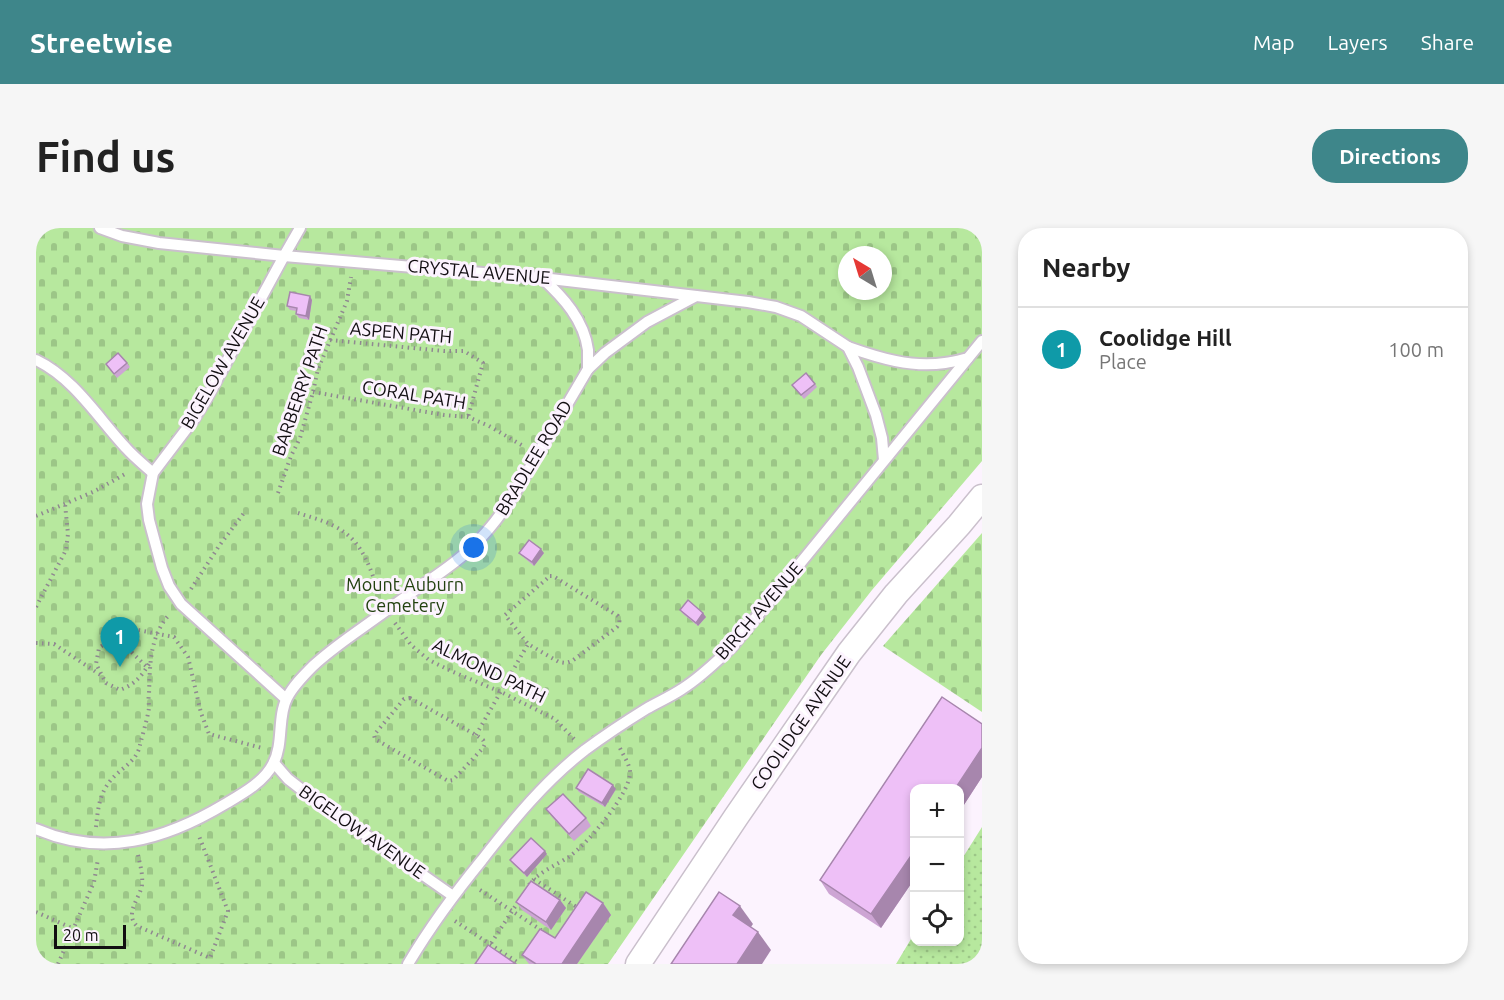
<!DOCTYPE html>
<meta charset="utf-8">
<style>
:root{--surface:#fff;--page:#f6f6f6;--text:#222;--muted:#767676;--line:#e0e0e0;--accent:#3e868a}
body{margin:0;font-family:Ubuntu,sans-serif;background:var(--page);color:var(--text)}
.controls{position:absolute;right:18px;bottom:18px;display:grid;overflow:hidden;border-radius:12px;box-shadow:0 3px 9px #0003}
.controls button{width:54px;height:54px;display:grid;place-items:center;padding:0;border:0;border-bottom:2px solid var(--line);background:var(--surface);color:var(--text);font:30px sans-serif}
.compass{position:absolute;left:802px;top:18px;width:54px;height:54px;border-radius:50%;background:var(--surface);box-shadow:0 3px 9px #0003;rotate:322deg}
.scale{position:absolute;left:18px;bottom:15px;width:72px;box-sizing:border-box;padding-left:6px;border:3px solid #120e12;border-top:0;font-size:16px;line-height:21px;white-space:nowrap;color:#120e12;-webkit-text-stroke:4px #fcf3fe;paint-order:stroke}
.you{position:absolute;left:438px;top:320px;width:21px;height:21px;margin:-15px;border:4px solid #fff;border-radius:50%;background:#1a73e8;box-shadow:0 0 0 9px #1a73e833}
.badge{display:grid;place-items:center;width:39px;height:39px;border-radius:50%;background:var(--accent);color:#fff;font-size:20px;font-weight:700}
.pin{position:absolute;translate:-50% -50px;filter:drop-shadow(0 2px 3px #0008)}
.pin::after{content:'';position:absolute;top:32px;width:21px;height:18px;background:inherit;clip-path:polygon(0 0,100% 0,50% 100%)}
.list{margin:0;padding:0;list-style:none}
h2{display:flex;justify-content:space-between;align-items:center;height:78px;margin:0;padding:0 24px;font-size:26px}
h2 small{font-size:20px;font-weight:400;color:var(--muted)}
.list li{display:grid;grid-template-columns:39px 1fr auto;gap:18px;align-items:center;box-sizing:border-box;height:84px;padding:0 24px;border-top:2px solid var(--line)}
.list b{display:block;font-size:22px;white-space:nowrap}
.list p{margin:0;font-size:20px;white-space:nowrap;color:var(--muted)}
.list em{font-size:20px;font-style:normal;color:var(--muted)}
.icon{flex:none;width:33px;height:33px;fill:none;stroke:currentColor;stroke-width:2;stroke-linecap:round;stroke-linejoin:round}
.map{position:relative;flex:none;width:946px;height:736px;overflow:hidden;border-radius:24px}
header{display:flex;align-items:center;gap:36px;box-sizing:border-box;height:84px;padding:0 30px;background:var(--accent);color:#fff}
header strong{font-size:28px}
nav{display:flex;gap:33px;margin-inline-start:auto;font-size:21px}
.intro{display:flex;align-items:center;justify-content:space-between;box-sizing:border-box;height:144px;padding:0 36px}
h1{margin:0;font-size:42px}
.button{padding:15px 27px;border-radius:24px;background:var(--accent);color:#fff;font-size:21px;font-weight:700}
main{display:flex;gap:36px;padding:0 36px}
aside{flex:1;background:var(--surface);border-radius:24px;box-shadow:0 3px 9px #0003}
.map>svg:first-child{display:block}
.cemetery{fill:url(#cemetery-stones);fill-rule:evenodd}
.park{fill:url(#park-dots)}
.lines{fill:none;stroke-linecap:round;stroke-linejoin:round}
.service-casing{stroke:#cac0cc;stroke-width:14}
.tertiary-casing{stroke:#cac0cc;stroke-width:27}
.path{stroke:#8f8890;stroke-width:4;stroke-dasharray:1.5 4.5;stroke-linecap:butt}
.service{stroke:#fff;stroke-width:10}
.tertiary{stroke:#fff;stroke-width:24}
.wall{fill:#cda5d4}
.shaded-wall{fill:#a786ad}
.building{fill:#eec0f7;stroke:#a786ad;stroke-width:1.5}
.labels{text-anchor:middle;stroke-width:6;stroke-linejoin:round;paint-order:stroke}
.street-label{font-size:18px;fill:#120e12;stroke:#fcf3fe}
.park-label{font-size:18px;fill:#22410f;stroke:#fcf3fe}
</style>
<header>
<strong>Streetwise</strong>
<nav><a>Map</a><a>Layers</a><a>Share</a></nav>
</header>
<div class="intro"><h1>Find us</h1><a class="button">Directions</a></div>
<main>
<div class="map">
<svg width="946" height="736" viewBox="0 0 946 736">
<defs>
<pattern id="cemetery-stones" width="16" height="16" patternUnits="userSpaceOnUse" patternTransform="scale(1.5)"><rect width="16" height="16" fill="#b7e89e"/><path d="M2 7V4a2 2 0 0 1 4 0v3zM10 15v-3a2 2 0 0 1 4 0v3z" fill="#9cc687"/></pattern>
<pattern id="park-dots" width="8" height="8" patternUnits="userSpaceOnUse" patternTransform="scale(1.5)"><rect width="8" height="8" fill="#b7e89e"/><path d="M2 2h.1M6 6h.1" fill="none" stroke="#9cc687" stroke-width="1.8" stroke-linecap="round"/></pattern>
</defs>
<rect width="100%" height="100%" fill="#fcf3fe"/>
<g class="cemetery">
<path d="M0,0h946v233l-110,129 -51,65 -213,309h-572zM811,27h36v36h-36z"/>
<polygon points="946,305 946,484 847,418"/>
</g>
<polygon class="park" points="946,599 946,736 860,736 878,706 878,714 924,714 924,634"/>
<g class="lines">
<defs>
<g id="service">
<polyline points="64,0 86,8 123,15 248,28 506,50 712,74 740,79 765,88 812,119 822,139 840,187 846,210 848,232"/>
<path d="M812,119c31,11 63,21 97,16 8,-1 15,-3 23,-5"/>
<path d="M0,132c38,18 62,58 90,88 8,9 18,17 27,25"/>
<polyline points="552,141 569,125 611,94 660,68"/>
<polyline points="250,471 145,376 133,358 126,340 113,292 111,276 117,245 158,191 172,168 248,28 264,0"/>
<polyline points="238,535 252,551 270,565 417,668"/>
<path d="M0,601c67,29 129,11 189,-25 17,-10 39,-22 48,-40 11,-20 4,-47 14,-66 6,-12 16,-22 26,-32 13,-12 28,-23 42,-33 21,-15 42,-30 63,-45 18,-12 35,-23 51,-38 29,-27 49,-60 68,-95 17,-28 34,-57 51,-86 0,-6 0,-13 0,-19 -4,-30 -25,-53 -46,-72"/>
<path d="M372,736c22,-37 47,-71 74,-104 31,-40 63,-79 103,-110 19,-14 40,-28 61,-41 12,-7 24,-12 36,-20 18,-11 33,-26 49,-41l251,-307"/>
</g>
<polyline id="tertiary" points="602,736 700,589 813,425 860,366 923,297 946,269"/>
</defs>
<use href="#service" class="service-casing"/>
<use href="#tertiary" class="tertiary-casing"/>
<g class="path">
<polyline points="294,112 408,123 428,123 447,135 432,189"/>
<polyline points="277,164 408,187 432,189 453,198 489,219"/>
<polyline points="242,265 255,228 264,210 277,164 282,141 311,73 315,49"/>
<path d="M262,285c12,4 25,7 36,13 29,14 36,42 46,70"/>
<polyline points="0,288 57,264 91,245"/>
<path d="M514,348h3l65,40c2,4 2,7 -1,11l-45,34 -6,2 -7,-1 -31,-18 -23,-29z"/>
<polyline points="155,361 183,318 208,285"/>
<polyline points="0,379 30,322 32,306 29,276"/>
<polyline points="359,395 375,417 393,432 415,443 465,464 519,491 538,511"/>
<polyline points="76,411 88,417 111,439"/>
<polyline points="0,415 18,416 66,448"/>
<path d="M113,436c-8,13 -14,20 -29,26l-14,-7 -10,-19 3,-16 12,-9 22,-10 41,8 14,20 13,56 8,21 53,14"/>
<polygon points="374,470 440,507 447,512 449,516 447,520 417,552 412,553 339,511 338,507 368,471"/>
<polyline points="440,507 492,416"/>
<path d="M60,599c2,-18 3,-33 15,-47 9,-11 23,-17 28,-31 3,-13 8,-28 10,-41 0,-4 -1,-9 0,-14 1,-27 0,-57 20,-79"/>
<path d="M102,627c2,9 5,19 4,30 -2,13 -18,29 -5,41l73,32 18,-47 -29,-75"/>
<polyline points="498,651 542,680"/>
<path d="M493,657c9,-13 28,-20 41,-29 17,-12 62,-64 60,-85 -1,-8 -8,-18 -11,-25"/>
<polyline points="444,662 508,704"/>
<polyline points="0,684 38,701"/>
<polyline points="419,693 484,736"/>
<polyline points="452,720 482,674"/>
<polyline points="22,736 58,654 62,631"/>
</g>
<use href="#service" class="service"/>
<use href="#tertiary" class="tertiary"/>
</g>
<g class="wall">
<polygon points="276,72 273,92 263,90 260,86 261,83 254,82 251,78"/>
<polygon points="91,135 94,139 81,150 70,136"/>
<polygon points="779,156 781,159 768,171 756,157"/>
<polygon points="483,325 508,325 498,338 486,328"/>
<polygon points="644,382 670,389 662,398 647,386"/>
<polygon points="906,469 946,496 946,549 924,583 924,561 879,561 879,650 845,700 793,666 784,652"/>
<polygon points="540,560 580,561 569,579 543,564"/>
<polygon points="510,581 550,590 555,598 538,613 516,589"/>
<polygon points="511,626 491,649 477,636 474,632"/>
<polygon points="524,672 530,680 515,702 486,682 480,674"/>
<polygon points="567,675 575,687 541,736 493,736 486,727 519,710"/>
</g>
<g class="shaded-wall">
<polygon points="274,68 276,72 273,92 270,88"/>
<polygon points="505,321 508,325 498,338 496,334"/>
<polygon points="667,385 670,389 662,398 660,395"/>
<polygon points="946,520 946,549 924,583 924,561 919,561"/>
<polygon points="577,557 580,561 569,579 566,575"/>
<polygon points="879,622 879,650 845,700 835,686"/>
<polygon points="509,623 511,626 491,649 488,645"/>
<polygon points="524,672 530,680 515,702 510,694"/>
<polygon points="567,675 575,687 541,736 526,736"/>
<polygon points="704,678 717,696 710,706 697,687"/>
<polygon points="722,704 735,722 726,736 701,736"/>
</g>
<g class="building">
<polygon points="254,64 274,68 270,88 260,86 261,80 251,78"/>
<polygon points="82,125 91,135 78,146 70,136"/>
<polygon points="770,145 779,156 765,167 756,157"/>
<polygon points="493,312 505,321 496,334 483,325"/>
<polygon points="652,372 667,385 660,395 644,382"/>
<polygon points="906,469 946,496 946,520 919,561 879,561 879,622 835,686 784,652"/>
<polygon points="552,541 577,557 566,575 540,560"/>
<polygon points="527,566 550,590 533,606 510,581"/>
<polygon points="495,610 509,623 488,645 474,632"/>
<polygon points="495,653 524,672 510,694 480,674"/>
<polygon points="550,664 567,675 526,736 500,736 486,727 504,701 519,710"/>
<polygon points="683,664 704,678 697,687 722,704 701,736 635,736"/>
<polygon points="452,717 480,736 439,736"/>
</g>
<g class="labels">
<g class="street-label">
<text transform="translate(443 44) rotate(5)" y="6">CRYSTAL AVENUE</text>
<text transform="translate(365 105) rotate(5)" y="6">ASPEN PATH</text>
<text transform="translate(187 135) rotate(-60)" y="6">BIGELOW AVENUE</text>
<text transform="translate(264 163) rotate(-71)" y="6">BARBERRY PATH</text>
<text transform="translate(378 167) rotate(9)" y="6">CORAL PATH</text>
<text transform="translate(498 230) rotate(-59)" y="6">BRADLEE ROAD</text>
<text transform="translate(723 383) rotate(-49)" y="6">BIRCH AVENUE</text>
<text transform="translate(453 443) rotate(26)" y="6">ALMOND PATH</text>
<text transform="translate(765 495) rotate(-55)" y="6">COOLIDGE AVENUE</text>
<text transform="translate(326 604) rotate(35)" y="6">BIGELOW AVENUE</text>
</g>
<g class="park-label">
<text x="369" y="363">Mount Auburn<tspan x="369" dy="21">Cemetery</tspan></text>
</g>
</g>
</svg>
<div class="controls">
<button>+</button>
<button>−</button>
<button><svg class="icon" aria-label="locate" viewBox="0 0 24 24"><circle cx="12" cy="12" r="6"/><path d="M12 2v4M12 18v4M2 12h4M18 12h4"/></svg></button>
</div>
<svg class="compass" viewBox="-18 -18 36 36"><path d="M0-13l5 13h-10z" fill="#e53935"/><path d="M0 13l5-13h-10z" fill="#767676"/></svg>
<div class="scale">20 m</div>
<div class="you"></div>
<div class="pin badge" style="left:84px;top:439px;background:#0f9aa8">1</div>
</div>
<aside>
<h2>Nearby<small></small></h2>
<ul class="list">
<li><span class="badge" style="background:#0f9aa8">1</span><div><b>Coolidge Hill</b><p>Place</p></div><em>100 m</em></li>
</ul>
</aside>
</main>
